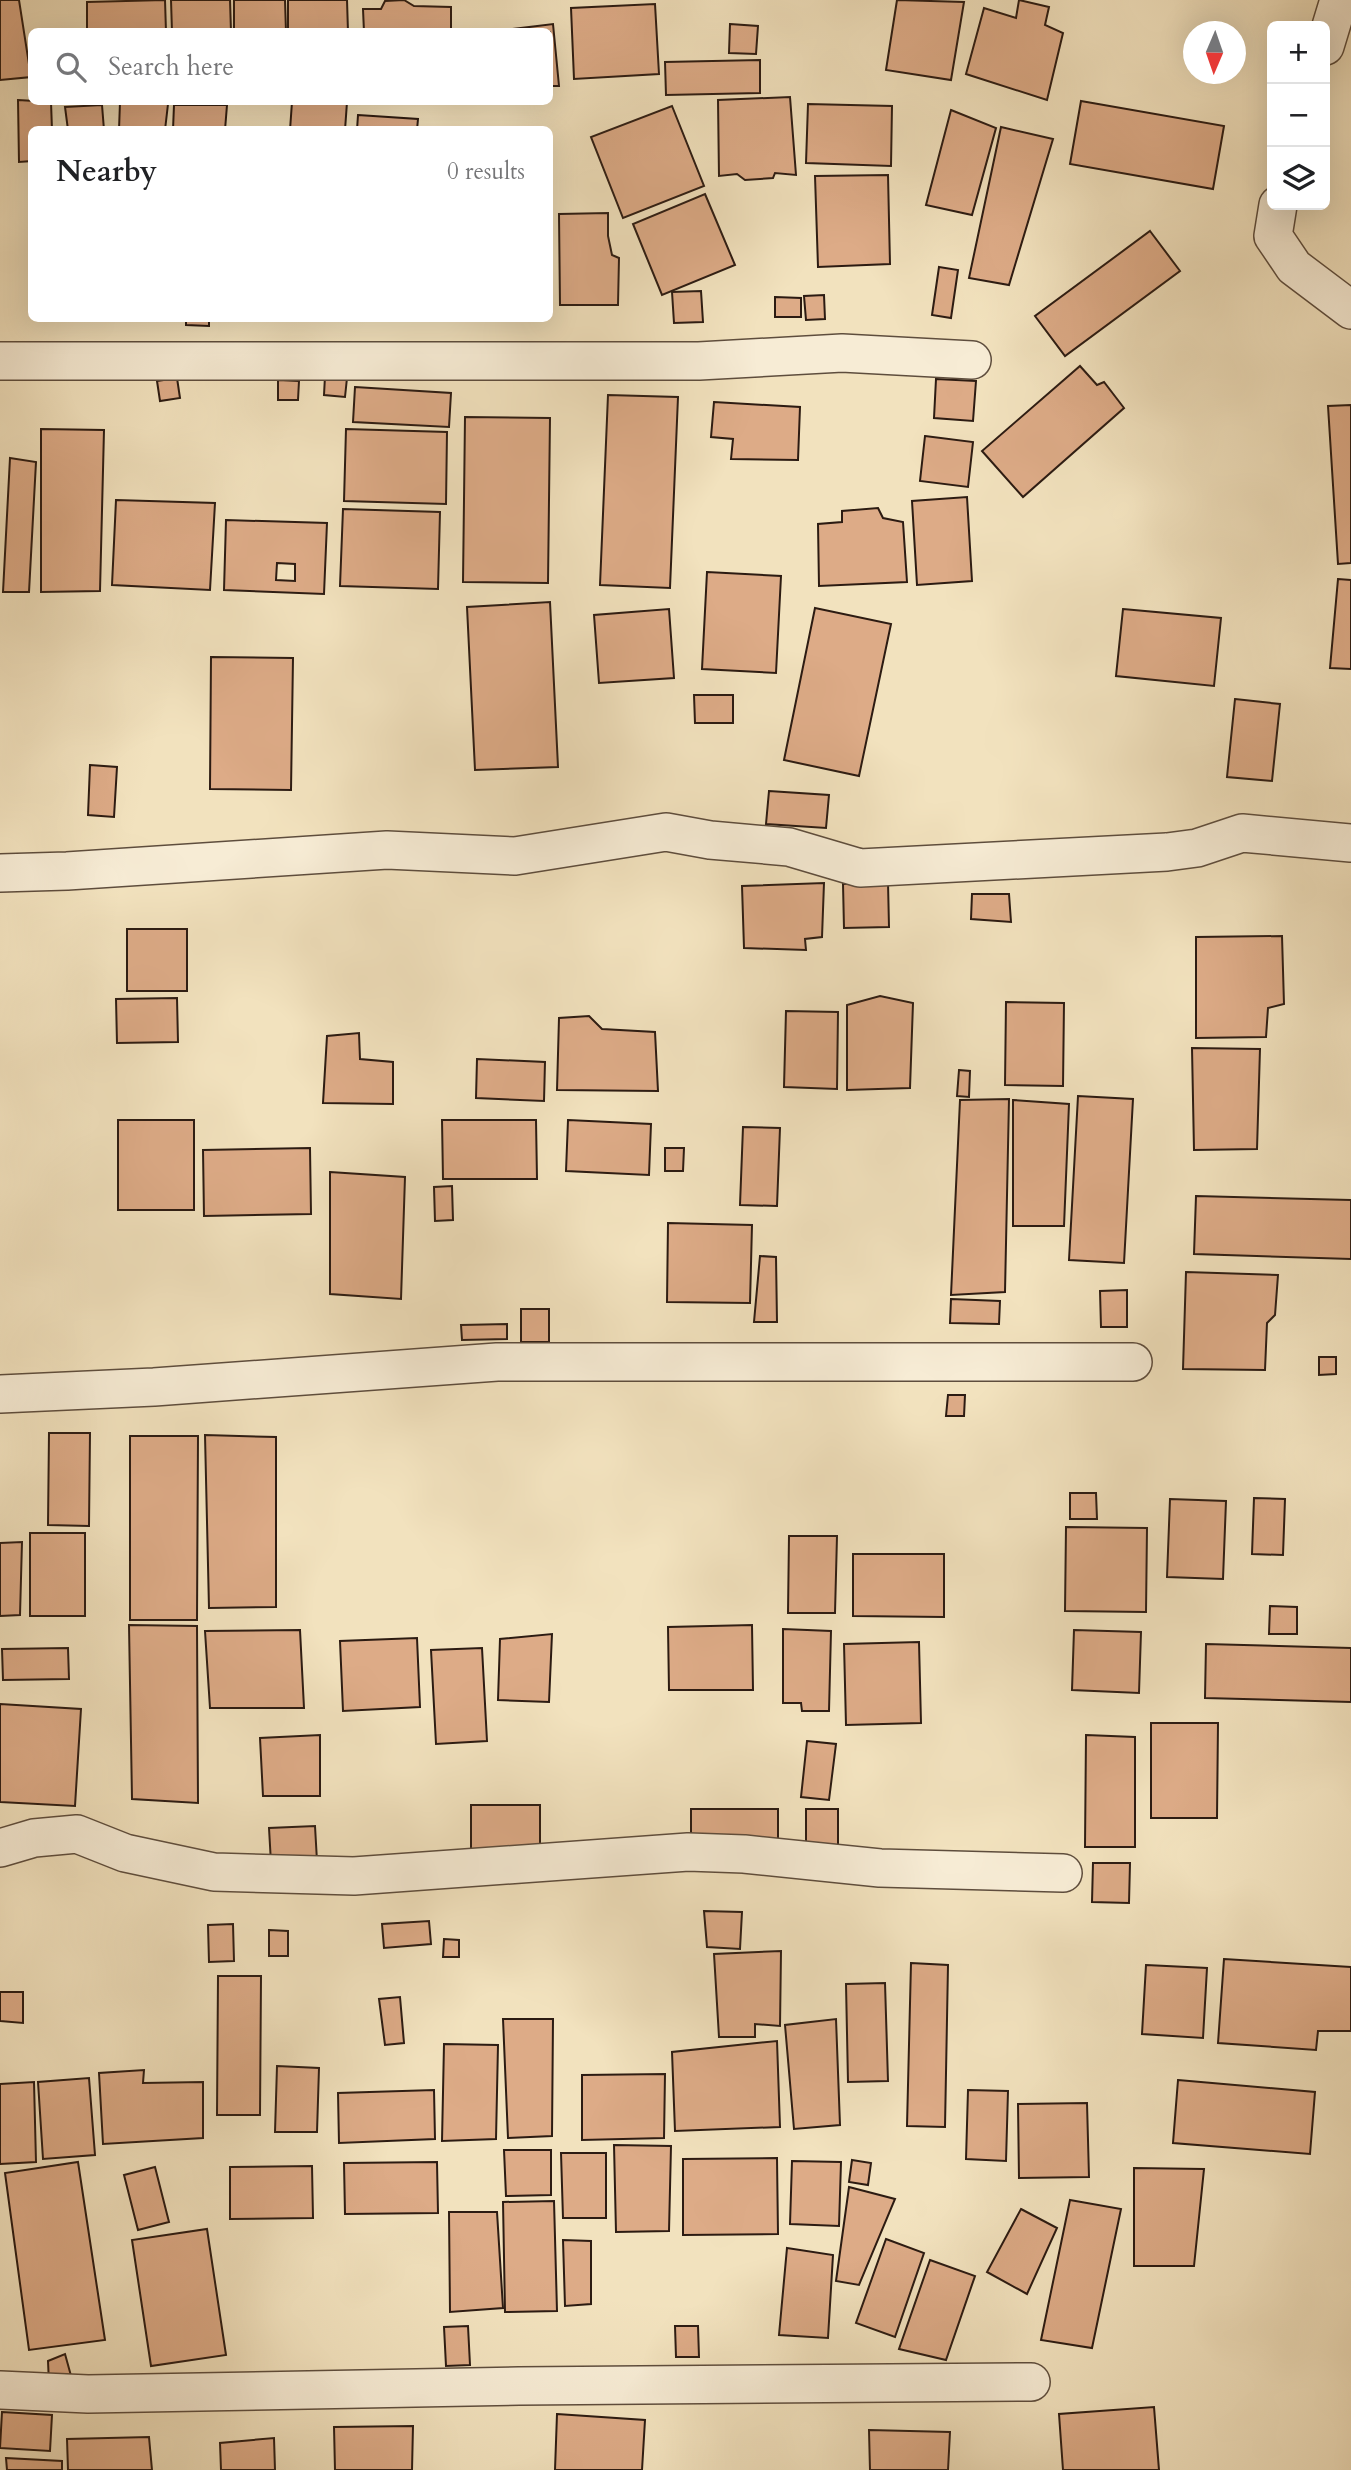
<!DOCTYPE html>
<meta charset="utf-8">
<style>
:root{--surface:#fff;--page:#f6f6f6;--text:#202124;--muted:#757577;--line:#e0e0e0}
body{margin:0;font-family:Cardo,serif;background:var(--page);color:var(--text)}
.controls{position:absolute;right:21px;top:21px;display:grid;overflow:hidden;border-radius:10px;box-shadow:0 7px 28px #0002}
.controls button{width:63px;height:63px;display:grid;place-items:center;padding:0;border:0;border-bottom:2px solid var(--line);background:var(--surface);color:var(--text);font:35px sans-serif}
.compass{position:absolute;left:1183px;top:21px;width:63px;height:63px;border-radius:50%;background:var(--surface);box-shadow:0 7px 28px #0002;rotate:182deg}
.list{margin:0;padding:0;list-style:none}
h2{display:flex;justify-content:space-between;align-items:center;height:91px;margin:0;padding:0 28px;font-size:30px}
h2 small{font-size:23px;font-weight:400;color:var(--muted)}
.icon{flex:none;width:38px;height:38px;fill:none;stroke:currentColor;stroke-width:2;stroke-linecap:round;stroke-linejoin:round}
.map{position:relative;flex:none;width:1351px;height:2470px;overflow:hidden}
.search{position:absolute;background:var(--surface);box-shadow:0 7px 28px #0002;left:28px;top:28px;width:525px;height:77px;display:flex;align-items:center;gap:18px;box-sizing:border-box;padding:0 24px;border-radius:10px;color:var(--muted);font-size:26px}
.panel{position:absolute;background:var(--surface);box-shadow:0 7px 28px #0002;left:28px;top:126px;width:525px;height:196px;border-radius:10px}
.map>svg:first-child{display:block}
.building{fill:#ddab87;stroke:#2c1b12;stroke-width:2;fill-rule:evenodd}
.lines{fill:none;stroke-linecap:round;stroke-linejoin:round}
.street-casing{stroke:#5e4d3d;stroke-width:40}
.street{stroke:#f7ecd5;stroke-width:37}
</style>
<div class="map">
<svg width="1351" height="2470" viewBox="0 0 1351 2470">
<rect width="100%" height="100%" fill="#f2e2be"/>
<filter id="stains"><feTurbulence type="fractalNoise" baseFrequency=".00286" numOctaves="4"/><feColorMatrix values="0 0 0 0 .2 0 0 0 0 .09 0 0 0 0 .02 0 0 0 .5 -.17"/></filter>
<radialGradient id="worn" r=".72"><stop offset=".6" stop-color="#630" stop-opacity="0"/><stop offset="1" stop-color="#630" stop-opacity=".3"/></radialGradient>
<g class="building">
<polygon points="0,0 19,0 31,77 0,80"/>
<polygon points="165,0 166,32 87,32 87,2"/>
<polygon points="171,0 230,0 231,32 172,32"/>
<polygon points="234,0 285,0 286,32 234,32"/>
<polygon points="288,0 347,0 348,32 288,32"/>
<polygon points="404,0 414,6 451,7 451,32 364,32 363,9 381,9 385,1"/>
<polygon points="897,0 964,2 951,80 886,70"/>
<polygon points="1019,0 1049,7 1045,25 1063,33 1047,100 966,74 984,8 1016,18"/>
<polygon points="655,4 659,74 574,79 571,8"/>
<polygon points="553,24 559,86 550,86 550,32 489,32"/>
<polygon points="730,24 758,26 756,54 729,53"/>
<polygon points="760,60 760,93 666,95 665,62"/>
<polygon points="790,97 796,175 775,173 773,178 745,180 737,174 719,176 718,100"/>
<polygon points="18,100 51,102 52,130 32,130 32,161 19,162"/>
<polygon points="1081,101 1224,126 1213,189 1070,164"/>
<polygon points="120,102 168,104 165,130 119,130"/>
<polygon points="292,102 347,102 345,130 290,130"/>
<polygon points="808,104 892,106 891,166 806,163"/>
<polygon points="102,105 104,130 68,130 65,107"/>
<polygon points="174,105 227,105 225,130 173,130"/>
<polygon points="672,106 704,186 623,218 591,137"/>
<polygon points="951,110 996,128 972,215 926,205"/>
<polygon points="358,115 418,119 417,130 357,130"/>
<polygon points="1001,127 1053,139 1009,285 969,278"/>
<polygon points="888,175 890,264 818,267 815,176"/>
<polygon points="705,194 735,265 662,295 633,224"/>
<polygon points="608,213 608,236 612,255 619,258 618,305 560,305 559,214"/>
<polygon points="1150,231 1180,271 1065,356 1035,316"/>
<polygon points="939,267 958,270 951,318 932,315"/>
<polygon points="701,291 703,322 674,323 672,292"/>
<polygon points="824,295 825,319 806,320 804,296"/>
<polygon points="775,297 801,298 801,317 775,317"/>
<polygon points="186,318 209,318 209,326 186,325"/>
<polygon points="1080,366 1097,385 1104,382 1124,408 1023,497 982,451"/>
<polygon points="325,376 347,378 345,397 324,395"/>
<polygon points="177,378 180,398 160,401 157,381"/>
<polygon points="936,379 976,381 973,421 934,418"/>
<polygon points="278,380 299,381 298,400 278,400"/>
<polygon points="355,387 451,393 449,427 353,422"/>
<polygon points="608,395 678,397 670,588 600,585"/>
<polygon points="714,402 800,407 798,460 731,459 733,439 711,437"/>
<polygon points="1351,405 1351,563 1338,564 1328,406"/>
<polygon points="465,417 550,418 548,583 463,582"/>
<polygon points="41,429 104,430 100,591 41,592"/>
<polygon points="346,429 447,432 446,504 344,501"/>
<polygon points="925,436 973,442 968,487 920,481"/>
<polygon points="10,458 36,462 29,592 3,592"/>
<polygon points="967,497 972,581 917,585 912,501"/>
<polygon points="116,500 215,503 210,590 112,585"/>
<polygon points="878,508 883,518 903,522 907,582 819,586 818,524 842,522 842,511"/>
<polygon points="343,509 440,512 438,589 340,586"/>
<path d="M226,520l101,3 -3,71 -100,-4zM277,563l18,1v17l-19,-1z"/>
<polygon points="707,572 781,576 776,673 702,669"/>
<polygon points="1338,579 1351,580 1351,669 1330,668"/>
<polygon points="550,602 558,767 475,770 467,607"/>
<polygon points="815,608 891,624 859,776 784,760"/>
<polygon points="669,609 674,678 599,683 594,615"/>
<polygon points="1123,609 1221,618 1214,686 1116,676"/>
<polygon points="211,657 293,658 291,790 210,789"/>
<polygon points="694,695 733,695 733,723 695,723"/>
<polygon points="1235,699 1280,704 1272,781 1227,777"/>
<polygon points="90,765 117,767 114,817 88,815"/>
<polygon points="769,791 829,795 826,828 766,824"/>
<polygon points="888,882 889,927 844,928 843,884"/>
<polygon points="824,883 822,937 805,939 806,950 744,948 742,886"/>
<polygon points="972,894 1009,894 1011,922 971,919"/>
<rect x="127" y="929" width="60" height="62"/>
<polygon points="1282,936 1284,1004 1268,1008 1266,1037 1196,1038 1196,937"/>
<polygon points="880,996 913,1003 910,1088 847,1090 847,1005"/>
<polygon points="177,998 178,1042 117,1043 116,999"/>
<polygon points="1006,1002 1064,1003 1063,1086 1005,1085"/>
<polygon points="786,1011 838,1012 837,1089 784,1087"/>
<polygon points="589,1016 602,1029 655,1032 658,1091 557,1090 559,1018"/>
<polygon points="359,1033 360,1059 393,1062 393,1104 323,1103 327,1036"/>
<polygon points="1192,1048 1260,1049 1257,1149 1194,1150"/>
<polygon points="477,1059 545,1062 544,1101 476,1098"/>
<polygon points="959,1070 970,1071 969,1097 957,1096"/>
<polygon points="1078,1096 1133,1099 1124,1263 1069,1260"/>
<polygon points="1009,1099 1005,1292 951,1295 960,1100"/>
<polygon points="1013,1100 1069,1104 1064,1226 1013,1226"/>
<rect x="118" y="1120" width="76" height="90"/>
<polygon points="442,1120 536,1120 537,1179 443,1179"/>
<polygon points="568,1120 651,1124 649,1175 566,1171"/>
<polygon points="743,1127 780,1128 777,1206 740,1205"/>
<polygon points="310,1148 311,1214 204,1216 203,1150"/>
<polygon points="665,1148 684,1148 683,1171 665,1171"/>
<polygon points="330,1172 405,1177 401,1299 330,1294"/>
<polygon points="452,1186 453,1220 435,1221 434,1187"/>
<polygon points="1196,1196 1351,1200 1351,1259 1194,1254"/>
<polygon points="668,1223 752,1225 750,1303 667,1302"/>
<polygon points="760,1256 776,1257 777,1322 754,1322"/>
<polygon points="1186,1272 1278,1275 1275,1315 1267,1323 1265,1370 1183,1369"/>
<polygon points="1127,1290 1127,1327 1101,1327 1100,1291"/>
<polygon points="951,1299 1000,1301 999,1324 950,1323"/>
<rect x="521" y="1309" width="28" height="33"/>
<polygon points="507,1324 507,1339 462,1340 461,1325"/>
<polygon points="1319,1357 1336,1357 1336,1374 1319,1375"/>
<polygon points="948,1395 965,1395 964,1416 946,1416"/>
<polygon points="49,1433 90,1433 89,1526 48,1525"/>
<polygon points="205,1435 276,1437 276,1607 209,1608"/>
<polygon points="130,1436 198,1436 197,1620 130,1620"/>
<polygon points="1070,1493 1096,1493 1097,1519 1070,1519"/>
<polygon points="1254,1498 1285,1499 1283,1555 1252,1554"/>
<polygon points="1170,1499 1226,1501 1223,1579 1167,1577"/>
<polygon points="1066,1527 1147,1528 1146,1612 1065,1611"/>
<rect x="30" y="1533" width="55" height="83"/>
<polygon points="789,1536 837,1536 835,1613 788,1613"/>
<polygon points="22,1542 20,1615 0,1616 0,1543"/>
<polygon points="853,1554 944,1554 944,1617 853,1616"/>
<polygon points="1270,1606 1297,1607 1297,1634 1269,1634"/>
<polygon points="129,1625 197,1626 198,1803 132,1799"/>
<polygon points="752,1625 753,1690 669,1690 668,1627"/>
<polygon points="783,1629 831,1631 829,1711 802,1711 801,1703 783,1703"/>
<polygon points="300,1630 304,1708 210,1708 205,1631"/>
<polygon points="1074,1630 1141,1632 1139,1693 1072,1690"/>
<polygon points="552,1634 549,1702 498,1700 500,1639"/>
<polygon points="417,1638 420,1707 343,1711 340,1641"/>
<polygon points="919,1642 921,1723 846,1725 844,1644"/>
<polygon points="1206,1644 1351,1648 1351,1702 1205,1698"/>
<polygon points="68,1648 69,1679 3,1680 2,1649"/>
<polygon points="482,1648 487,1741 436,1744 431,1650"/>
<polygon points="0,1704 81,1709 75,1806 0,1802"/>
<polygon points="1151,1723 1218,1723 1217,1818 1151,1818"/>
<polygon points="320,1735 320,1796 263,1796 260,1738"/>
<polygon points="1086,1735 1135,1737 1135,1847 1085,1847"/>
<polygon points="807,1741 836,1744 829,1800 801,1797"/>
<rect x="471" y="1805" width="69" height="45"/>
<polygon points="691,1809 778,1809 778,1845 691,1846"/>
<rect x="806" y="1809" width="32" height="38"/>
<polygon points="315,1826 317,1861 271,1863 269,1828"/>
<polygon points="1093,1863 1130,1863 1129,1903 1092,1902"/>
<polygon points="704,1911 742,1912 740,1949 707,1947"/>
<polygon points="429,1921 431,1944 384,1948 382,1924"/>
<polygon points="233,1924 234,1961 209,1962 208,1925"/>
<polygon points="269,1930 288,1931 288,1956 269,1956"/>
<polygon points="444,1939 459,1940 459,1957 443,1957"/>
<polygon points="781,1951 780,2026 755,2024 755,2037 719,2037 714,1954"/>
<polygon points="1224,1959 1351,1967 1351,2031 1318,2031 1316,2050 1218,2043"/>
<polygon points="911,1963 948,1965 945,2127 907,2126"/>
<polygon points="1146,1965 1207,1968 1203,2038 1142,2034"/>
<polygon points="218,1976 261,1976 260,2115 217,2115"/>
<polygon points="885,1983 888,2081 848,2082 846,1984"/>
<polygon points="0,1992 23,1992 23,2023 0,2021"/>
<polygon points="400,1997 404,2043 385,2045 379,1999"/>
<polygon points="503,2019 553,2019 552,2136 508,2138"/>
<polygon points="836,2019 840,2125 794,2129 785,2025"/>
<polygon points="777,2041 780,2127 675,2131 672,2052"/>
<polygon points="444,2044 498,2045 496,2139 442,2141"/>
<polygon points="277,2066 319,2068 317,2132 275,2132"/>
<polygon points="144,2070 143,2083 203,2082 203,2138 103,2144 99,2073"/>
<polygon points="665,2074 664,2138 582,2140 582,2075"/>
<polygon points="89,2078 95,2155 43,2159 38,2082"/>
<polygon points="1178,2080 1315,2092 1310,2154 1173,2143"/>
<polygon points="34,2082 36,2162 0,2164 0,2084"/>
<polygon points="434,2090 435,2139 339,2143 338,2093"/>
<polygon points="968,2090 1008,2091 1006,2161 966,2159"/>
<polygon points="1087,2103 1089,2177 1019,2178 1018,2104"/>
<polygon points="614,2145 671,2146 669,2231 616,2232"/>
<polygon points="504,2150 551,2150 551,2195 506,2196"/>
<polygon points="561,2153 606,2153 606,2218 563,2218"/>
<polygon points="777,2158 778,2234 683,2235 683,2159"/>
<polygon points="852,2160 871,2163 868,2185 849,2182"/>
<polygon points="792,2161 841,2162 839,2226 790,2224"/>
<polygon points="78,2162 105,2340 29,2350 5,2173"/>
<polygon points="437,2162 438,2213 345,2214 344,2163"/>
<polygon points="312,2166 313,2218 230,2219 230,2167"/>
<polygon points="155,2167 169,2222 138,2230 124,2175"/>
<polygon points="1134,2168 1204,2169 1194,2266 1134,2266"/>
<polygon points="849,2187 895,2199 859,2285 836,2281"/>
<polygon points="1070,2200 1121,2209 1092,2348 1041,2340"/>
<polygon points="554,2201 557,2311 505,2312 503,2202"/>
<polygon points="1021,2209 1057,2228 1027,2294 987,2272"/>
<polygon points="449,2212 497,2212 503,2308 450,2312"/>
<polygon points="207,2229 226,2355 151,2366 132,2240"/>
<polygon points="886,2239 924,2253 895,2337 856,2323"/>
<polygon points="563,2240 591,2241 591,2304 565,2306"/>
<polygon points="787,2248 833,2255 828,2338 779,2335"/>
<polygon points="930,2260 975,2276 946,2360 899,2349"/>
<polygon points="468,2326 470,2365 446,2366 444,2327"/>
<polygon points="675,2326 698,2326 699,2357 676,2357"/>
<polygon points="65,2354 73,2383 49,2384 48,2361"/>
<polygon points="1154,2407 1159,2470 1063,2470 1059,2414"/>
<polygon points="2,2412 52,2415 50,2451 0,2448"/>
<polygon points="557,2414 645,2420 642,2470 555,2470"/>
<polygon points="413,2426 412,2470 335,2470 334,2427"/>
<polygon points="869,2430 950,2432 948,2470 870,2470"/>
<polygon points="149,2437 152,2470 68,2470 67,2439"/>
<polygon points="274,2438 275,2470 221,2470 220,2443"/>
<polygon points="6,2458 62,2461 62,2470 7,2470"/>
</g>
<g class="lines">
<defs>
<g id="street">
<polyline points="1325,46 1339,0"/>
<polyline points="1278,205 1273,236 1294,267 1351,310"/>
<polyline points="0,361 699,361 842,353 972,360"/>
<polyline points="0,873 67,871 387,850 515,856 666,832 710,840 789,847 860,868 1167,852 1197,848 1242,833 1351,843"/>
<polyline points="0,1394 154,1387 497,1362 1133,1362"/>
<polyline points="0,1848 34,1838 77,1834 125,1853 214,1872 354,1876 688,1852 744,1854 880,1868 1063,1873"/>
<polyline points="0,2390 88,2394 519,2386 1031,2382"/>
</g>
</defs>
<use href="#street" class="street-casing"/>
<use href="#street" class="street"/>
</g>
<rect width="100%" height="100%" filter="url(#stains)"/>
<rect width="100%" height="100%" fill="url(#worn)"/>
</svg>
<div class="controls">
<button>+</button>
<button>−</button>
<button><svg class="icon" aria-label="layers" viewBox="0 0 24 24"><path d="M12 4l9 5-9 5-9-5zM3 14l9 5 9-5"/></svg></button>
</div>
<svg class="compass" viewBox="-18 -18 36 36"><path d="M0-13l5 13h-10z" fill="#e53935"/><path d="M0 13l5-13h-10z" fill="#757577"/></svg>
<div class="search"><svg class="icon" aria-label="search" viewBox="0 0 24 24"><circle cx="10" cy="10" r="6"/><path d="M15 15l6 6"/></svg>Search here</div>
<section class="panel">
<h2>Nearby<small>0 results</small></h2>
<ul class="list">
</ul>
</section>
</div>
